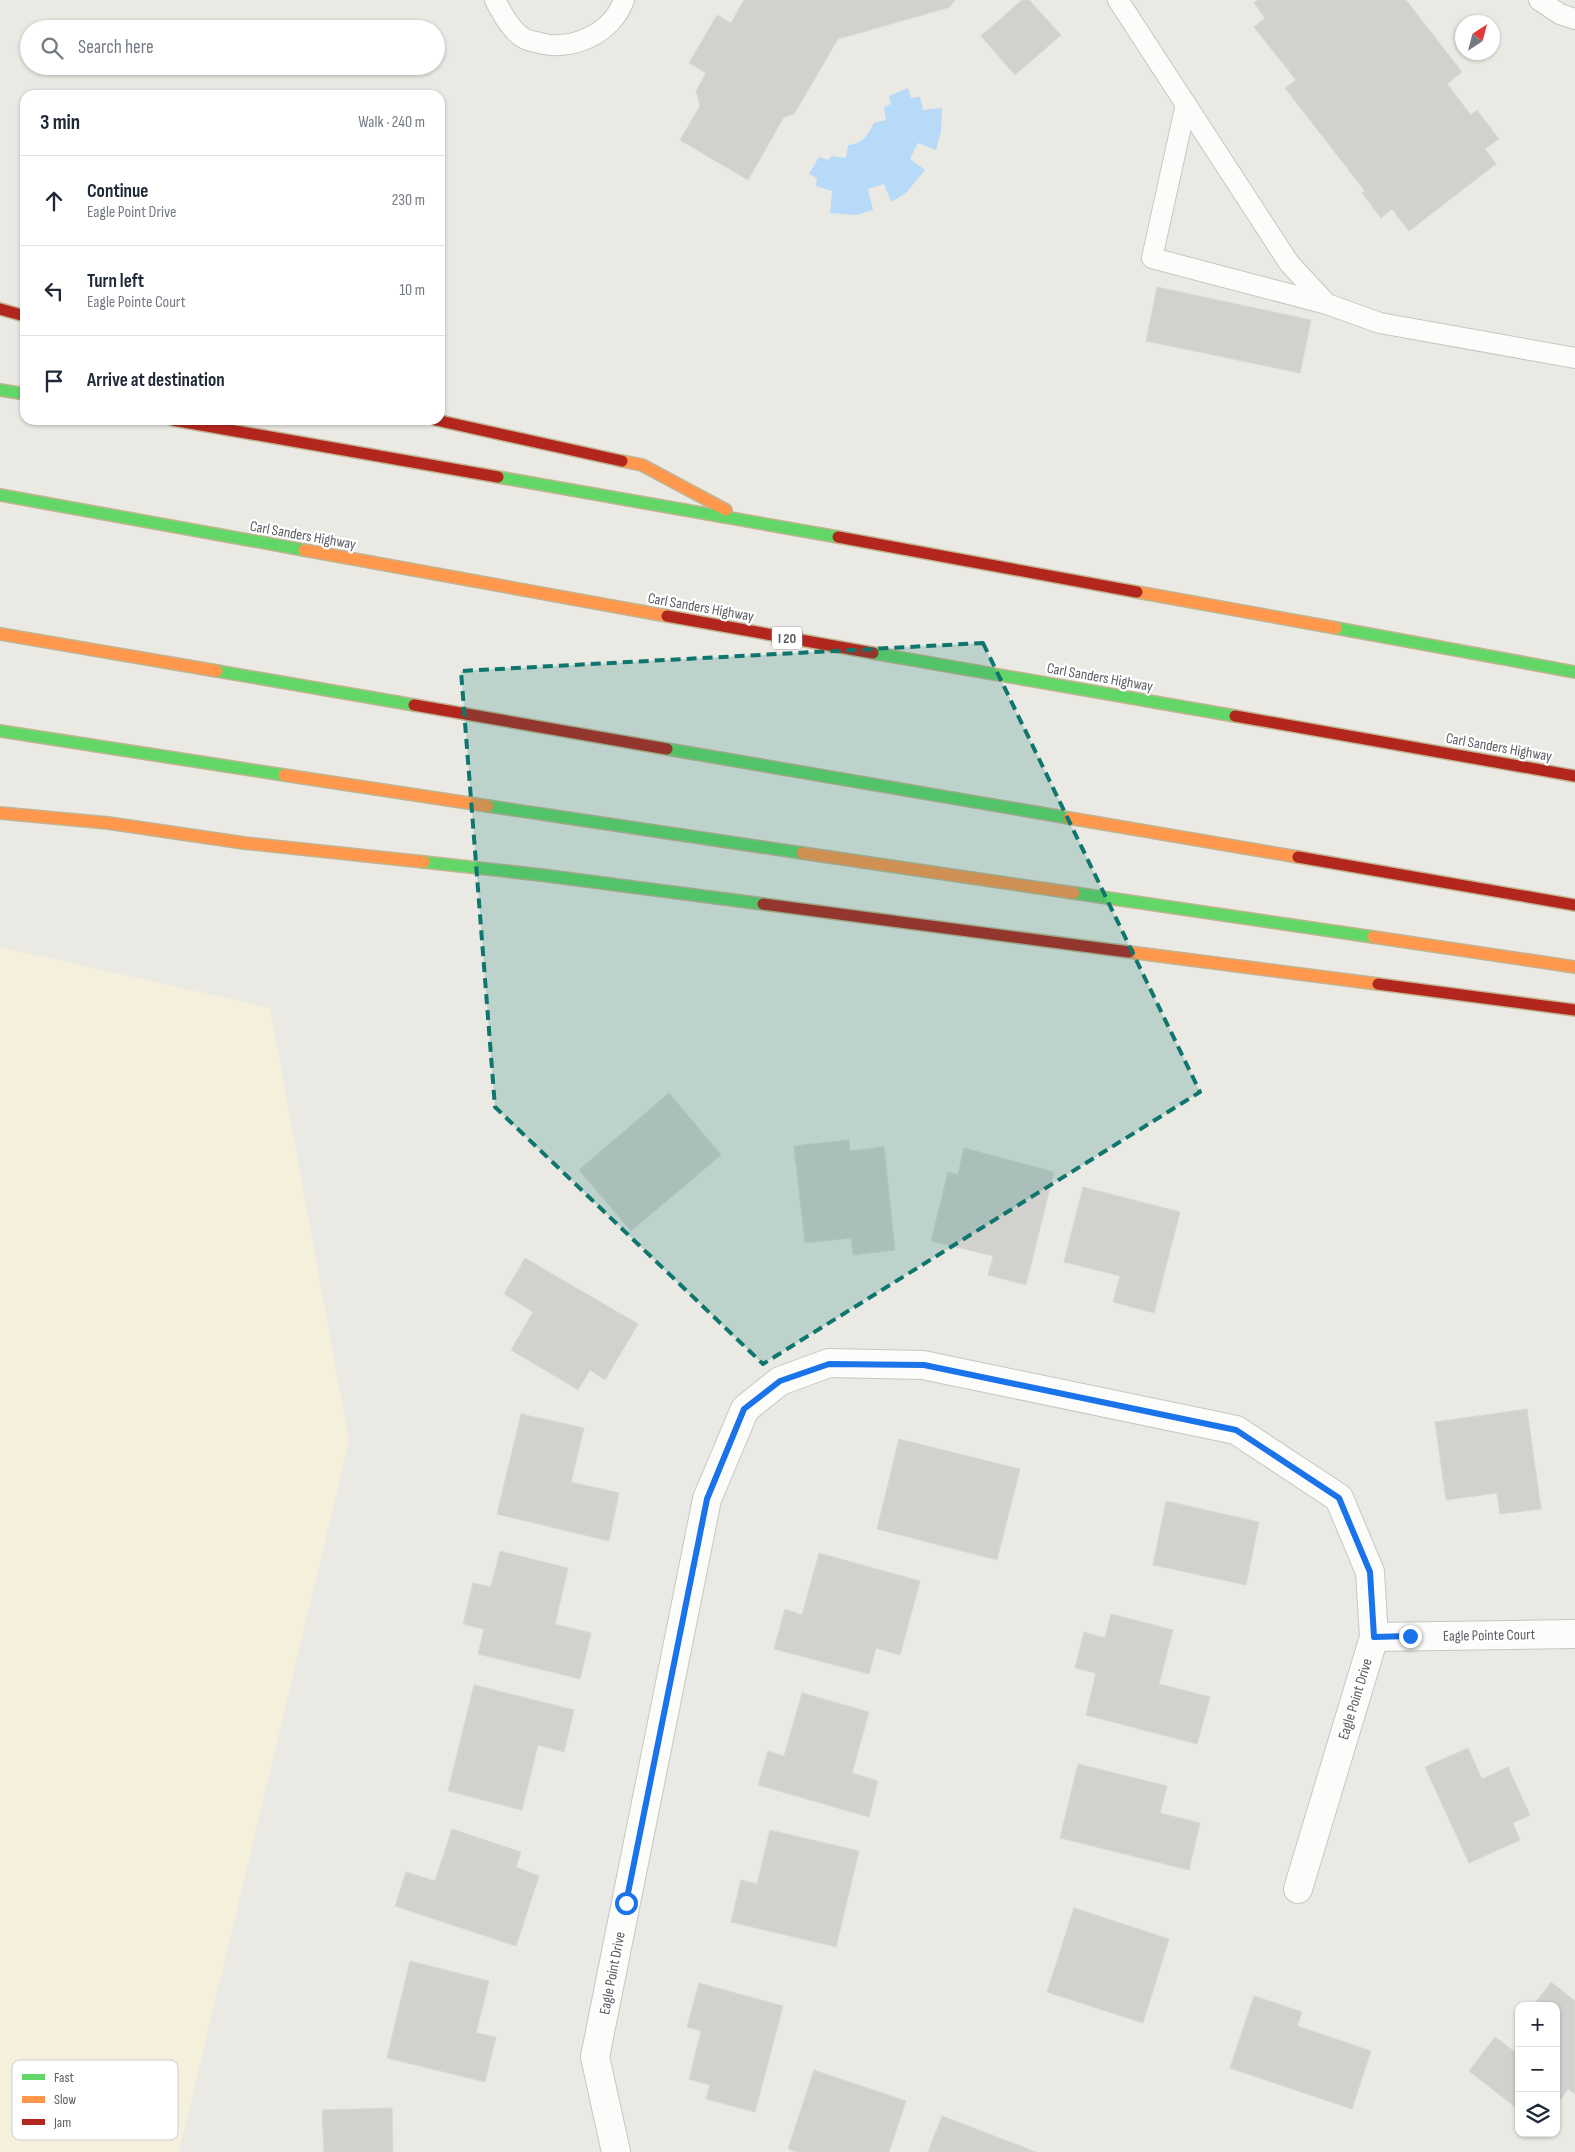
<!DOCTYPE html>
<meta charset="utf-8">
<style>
:root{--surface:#fff;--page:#f2f2f3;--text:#1f2937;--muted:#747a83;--line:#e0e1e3}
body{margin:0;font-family:"Sofia Sans Condensed",sans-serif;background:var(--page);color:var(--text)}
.controls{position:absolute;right:15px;bottom:15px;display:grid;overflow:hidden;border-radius:10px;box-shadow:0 1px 4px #0004}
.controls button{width:45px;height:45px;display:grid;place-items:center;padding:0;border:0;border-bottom:1px solid var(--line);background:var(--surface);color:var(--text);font:25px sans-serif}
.compass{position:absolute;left:1455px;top:15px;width:45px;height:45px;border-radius:50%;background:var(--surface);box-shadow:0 1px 4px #0004;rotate:36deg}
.stop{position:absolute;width:15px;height:15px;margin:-11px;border:4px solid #1a73e8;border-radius:50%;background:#fff}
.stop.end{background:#1a73e8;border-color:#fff;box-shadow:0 1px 5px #0008}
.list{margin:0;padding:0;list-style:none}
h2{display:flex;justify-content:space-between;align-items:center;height:65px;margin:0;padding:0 20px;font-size:21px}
h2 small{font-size:16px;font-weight:400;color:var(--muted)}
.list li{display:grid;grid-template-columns:32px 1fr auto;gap:15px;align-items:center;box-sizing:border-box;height:90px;padding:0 20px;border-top:1px solid var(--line)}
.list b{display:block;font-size:19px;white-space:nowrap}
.list p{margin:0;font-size:16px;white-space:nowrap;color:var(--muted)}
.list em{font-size:16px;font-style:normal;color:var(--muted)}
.icon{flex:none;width:28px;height:28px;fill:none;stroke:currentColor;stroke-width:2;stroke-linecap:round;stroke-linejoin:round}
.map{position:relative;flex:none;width:1575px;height:2152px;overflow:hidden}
.search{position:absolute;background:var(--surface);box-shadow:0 1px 4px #0004;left:20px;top:20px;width:425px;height:55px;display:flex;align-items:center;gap:12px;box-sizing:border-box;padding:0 18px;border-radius:28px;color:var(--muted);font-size:19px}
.panel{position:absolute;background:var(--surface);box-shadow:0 1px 4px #0004;left:20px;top:90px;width:425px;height:335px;border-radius:15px}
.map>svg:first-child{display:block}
.commercial{fill:#f5f0dc}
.water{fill:#b6daf7}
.building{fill:#d2d1ce;stroke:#d9d8d4}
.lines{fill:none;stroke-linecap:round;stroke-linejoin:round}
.lane-casing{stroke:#c6c6c5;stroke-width:22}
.street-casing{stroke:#c6c6c5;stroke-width:30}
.fast-casing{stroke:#c2b491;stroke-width:14}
.slow-casing{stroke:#c2b491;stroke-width:14}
.jam-casing{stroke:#c2b491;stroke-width:14}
.lane{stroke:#fcfcfb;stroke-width:20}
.street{stroke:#fcfcfb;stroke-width:28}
.fast{stroke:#63d668;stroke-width:11}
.slow{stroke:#ff974d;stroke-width:11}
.jam{stroke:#b3261e;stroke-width:11}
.route{stroke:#1a73e8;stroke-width:6}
.marked{fill:#0f766e;fill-opacity:0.2;stroke:#0f766e;stroke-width:4;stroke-dasharray:10 6;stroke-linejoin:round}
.labels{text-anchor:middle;stroke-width:4.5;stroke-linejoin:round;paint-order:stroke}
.shield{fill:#fff;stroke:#8c8e91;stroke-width:1}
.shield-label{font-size:14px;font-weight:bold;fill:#5a5d62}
.street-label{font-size:15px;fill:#5a5d62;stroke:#fff}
.key{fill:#fff;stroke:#ceced0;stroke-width:1}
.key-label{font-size:14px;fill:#5a5d62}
</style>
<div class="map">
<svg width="1575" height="2152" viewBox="0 0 1575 2152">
<rect width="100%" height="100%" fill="#eae9e4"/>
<polygon class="commercial" points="0,947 270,1008 349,1441 179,2152 0,2152"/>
<path class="water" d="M908,88l3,10 9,-1 3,13 19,-2 -1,23 -5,19 -18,-7 -8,16 15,11 -19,23 -15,9 -7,-18 -16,5 5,21 -17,5 -26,-2 2,-22 -16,-5 1,-8 -8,-4 10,-17 9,3 4,-4 14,2 2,-13c15,-1 20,-10 26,-22l12,-3 -2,-13 7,-3 -2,-8z"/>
<g class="building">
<polygon points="744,0 955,0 950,7 838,39 794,114 784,117 748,180 680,140 700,106 696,91 706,73 689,63 717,15 731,23"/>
<polygon points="1022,0 1029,0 1061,35 1015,75 981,36"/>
<polygon points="1257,0 1406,0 1462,72 1447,84 1471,115 1477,110 1499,139 1485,149 1496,164 1409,231 1392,209 1381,218 1362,193 1365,191 1285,88 1296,80 1254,27 1265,18 1254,3"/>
<polygon points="1157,287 1311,320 1300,373 1146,341"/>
<polygon points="669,1093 721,1155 631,1231 579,1170"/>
<polygon points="849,1140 850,1151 884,1147 895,1250 853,1255 851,1238 805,1243 794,1146"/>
<polygon points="964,1148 1054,1172 1026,1285 988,1275 993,1256 931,1241 948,1172 958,1175"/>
<polygon points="1083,1187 1180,1212 1154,1313 1113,1302 1120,1276 1064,1262"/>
<polygon points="525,1258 638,1324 605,1380 590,1370 578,1390 511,1350 533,1312 504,1294"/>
<polygon points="1527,1409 1541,1509 1500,1514 1497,1493 1446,1500 1435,1422"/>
<polygon points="521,1414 584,1428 571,1482 619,1493 609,1541 497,1514"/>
<polygon points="899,1439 1020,1469 997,1560 877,1529"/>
<polygon points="1166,1501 1259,1522 1246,1585 1153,1565"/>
<polygon points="500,1551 568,1568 555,1624 591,1633 580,1679 478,1654 484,1629 463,1624 473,1583 491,1587"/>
<polygon points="819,1553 920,1581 900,1655 876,1648 869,1674 774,1649 785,1609 802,1615"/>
<polygon points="1111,1614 1173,1630 1159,1684 1210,1697 1197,1744 1086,1715 1096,1673 1075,1668 1084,1632 1105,1638"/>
<polygon points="474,1685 574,1710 564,1752 538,1745 522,1810 448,1791"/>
<polygon points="802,1693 869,1712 852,1773 878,1781 869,1817 758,1785 768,1751 784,1756"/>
<polygon points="1468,1748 1482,1779 1508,1767 1530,1815 1513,1823 1520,1840 1469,1863 1425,1767"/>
<polygon points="1078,1764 1167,1786 1160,1813 1200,1823 1189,1870 1060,1838"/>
<polygon points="452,1829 521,1852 516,1867 539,1876 516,1946 395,1906 406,1872 435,1881"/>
<polygon points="770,1830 859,1851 836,1947 731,1922 741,1880 757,1884"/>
<polygon points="1074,1908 1169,1939 1143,2023 1047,1992"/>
<polygon points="410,1961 489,1981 476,2033 496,2037 485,2082 387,2058"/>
<polygon points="1551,1982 1575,2001 1575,2094 1568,2089 1556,2105 1556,2006 1533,2006"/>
<polygon points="699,1983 783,2006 755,2112 706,2099 710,2085 689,2079 701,2031 687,2027"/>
<polygon points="1254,1996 1302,2012 1297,2026 1371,2051 1352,2109 1230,2068"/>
<polygon points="1495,2037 1515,2052 1519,2047 1519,2110 1469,2071"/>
<polygon points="814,2070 906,2101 889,2152 796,2152 788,2149"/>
<polygon points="392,2108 393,2152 324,2152 322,2110"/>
<polygon points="942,2116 1036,2152 928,2152"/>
</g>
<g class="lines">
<defs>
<g id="lane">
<path d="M495,0c7,13 15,29 27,37 3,3 10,4 14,5 34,11 76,-8 88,-42"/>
<polyline points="1118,0 1289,263 1327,304 1380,323 1575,358"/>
<polyline points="1539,0 1560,14 1575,19"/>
<polyline points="1186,104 1152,258 1327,304"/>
</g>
<g id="street">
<polyline points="1374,1637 1575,1634"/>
<polyline points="616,2152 595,2057 707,1499 745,1409 780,1381 829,1363 923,1365 1236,1430 1339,1498 1370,1572 1374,1637 1298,1889"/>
</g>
<g id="fast">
<polyline points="0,390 25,394"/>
<polyline points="498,477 838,537"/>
<polyline points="0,495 304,550"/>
<polyline points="1336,628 1575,672"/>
<polyline points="873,653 1235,716"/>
<polyline points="217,671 414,705"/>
<polyline points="0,731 284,775"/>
<polyline points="667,749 1069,818"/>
<polyline points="488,806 802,853"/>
<polyline points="424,862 541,875 763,904"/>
<polyline points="1074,893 1373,937"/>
</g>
<g id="slow">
<polyline points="622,461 642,465 726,510"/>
<polyline points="304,550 667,616"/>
<polyline points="1137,592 1336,628"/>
<polyline points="0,634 217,671"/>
<polyline points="284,775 488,806"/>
<polyline points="0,813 108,823 244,843 424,862"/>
<polyline points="1069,818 1298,857"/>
<polyline points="802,853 1074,893"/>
<polyline points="1373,937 1575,967"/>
<polyline points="1129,952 1378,984"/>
</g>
<g id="jam">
<polyline points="0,309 25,316"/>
<polyline points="173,420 498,477"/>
<polyline points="436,420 622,461"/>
<polyline points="838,537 1137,592"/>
<polyline points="667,616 873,653"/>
<polyline points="414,705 667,749"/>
<polyline points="1235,716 1575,776"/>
<polyline points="1298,857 1575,905"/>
<polyline points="763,904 1129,952"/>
<polyline points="1378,984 1575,1010"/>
</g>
</defs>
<use href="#lane" class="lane-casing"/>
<use href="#street" class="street-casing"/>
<use href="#fast" class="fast-casing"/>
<use href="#slow" class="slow-casing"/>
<use href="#jam" class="jam-casing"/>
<use href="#lane" class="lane"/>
<use href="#street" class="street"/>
<use href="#fast" class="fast"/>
<use href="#slow" class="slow"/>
<use href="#jam" class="jam"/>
</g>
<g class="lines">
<polyline class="route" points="626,1903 707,1499 744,1409 780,1381 829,1364 924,1365 1236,1430 1339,1498 1370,1572 1374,1637 1410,1636"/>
</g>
<path class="marked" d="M983,643l217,449 -437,272 -268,-257 -34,-436z"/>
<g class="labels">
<rect class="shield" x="772" y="626.5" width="30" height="23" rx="4"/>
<g class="shield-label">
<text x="787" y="643">I 20</text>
</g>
<g class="street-label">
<text transform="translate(303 535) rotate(10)" y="5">Carl Sanders Highway</text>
<text transform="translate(701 607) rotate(10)" y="5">Carl Sanders Highway</text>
<text transform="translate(1100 677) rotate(10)" y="5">Carl Sanders Highway</text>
<text transform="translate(1499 747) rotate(10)" y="5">Carl Sanders Highway</text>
<text transform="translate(1489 1635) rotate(-1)" y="5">Eagle Pointe Court</text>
<text transform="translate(1355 1699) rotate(-73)" y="5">Eagle Point Drive</text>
<text transform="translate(612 1973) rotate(-79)" y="5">Eagle Point Drive</text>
</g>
</g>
<rect x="12" y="2060" width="166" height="80" rx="8" class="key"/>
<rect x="22" y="2074" width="23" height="6" fill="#63d668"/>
<rect x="22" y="2096" width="23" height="7" fill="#ff974d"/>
<rect x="22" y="2119" width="23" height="6" fill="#b3261e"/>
<g class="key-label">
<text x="54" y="2082">Fast</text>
<text x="54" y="2104">Slow</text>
<text x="54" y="2127">Jam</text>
</g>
</svg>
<div class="controls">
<button>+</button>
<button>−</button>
<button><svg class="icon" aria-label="layers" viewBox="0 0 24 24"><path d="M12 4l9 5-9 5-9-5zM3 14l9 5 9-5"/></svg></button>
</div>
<svg class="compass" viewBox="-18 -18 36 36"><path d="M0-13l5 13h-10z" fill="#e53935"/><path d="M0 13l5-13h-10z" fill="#747a83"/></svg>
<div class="stop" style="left:626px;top:1903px"></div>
<div class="stop end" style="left:1410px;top:1636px"></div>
<div class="search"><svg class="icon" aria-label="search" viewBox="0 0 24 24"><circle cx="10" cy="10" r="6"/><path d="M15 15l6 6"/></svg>Search here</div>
<section class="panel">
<h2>3 min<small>Walk · 240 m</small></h2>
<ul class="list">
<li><svg class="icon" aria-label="ahead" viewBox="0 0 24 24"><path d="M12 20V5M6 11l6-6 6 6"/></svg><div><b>Continue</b><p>Eagle Point Drive</p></div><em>230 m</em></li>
<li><svg class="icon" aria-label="left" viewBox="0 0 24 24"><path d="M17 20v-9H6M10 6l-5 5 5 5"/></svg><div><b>Turn left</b><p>Eagle Pointe Court</p></div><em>10 m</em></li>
<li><svg class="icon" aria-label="arrive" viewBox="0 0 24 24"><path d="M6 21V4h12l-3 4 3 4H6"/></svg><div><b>Arrive at destination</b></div></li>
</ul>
</section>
</div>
